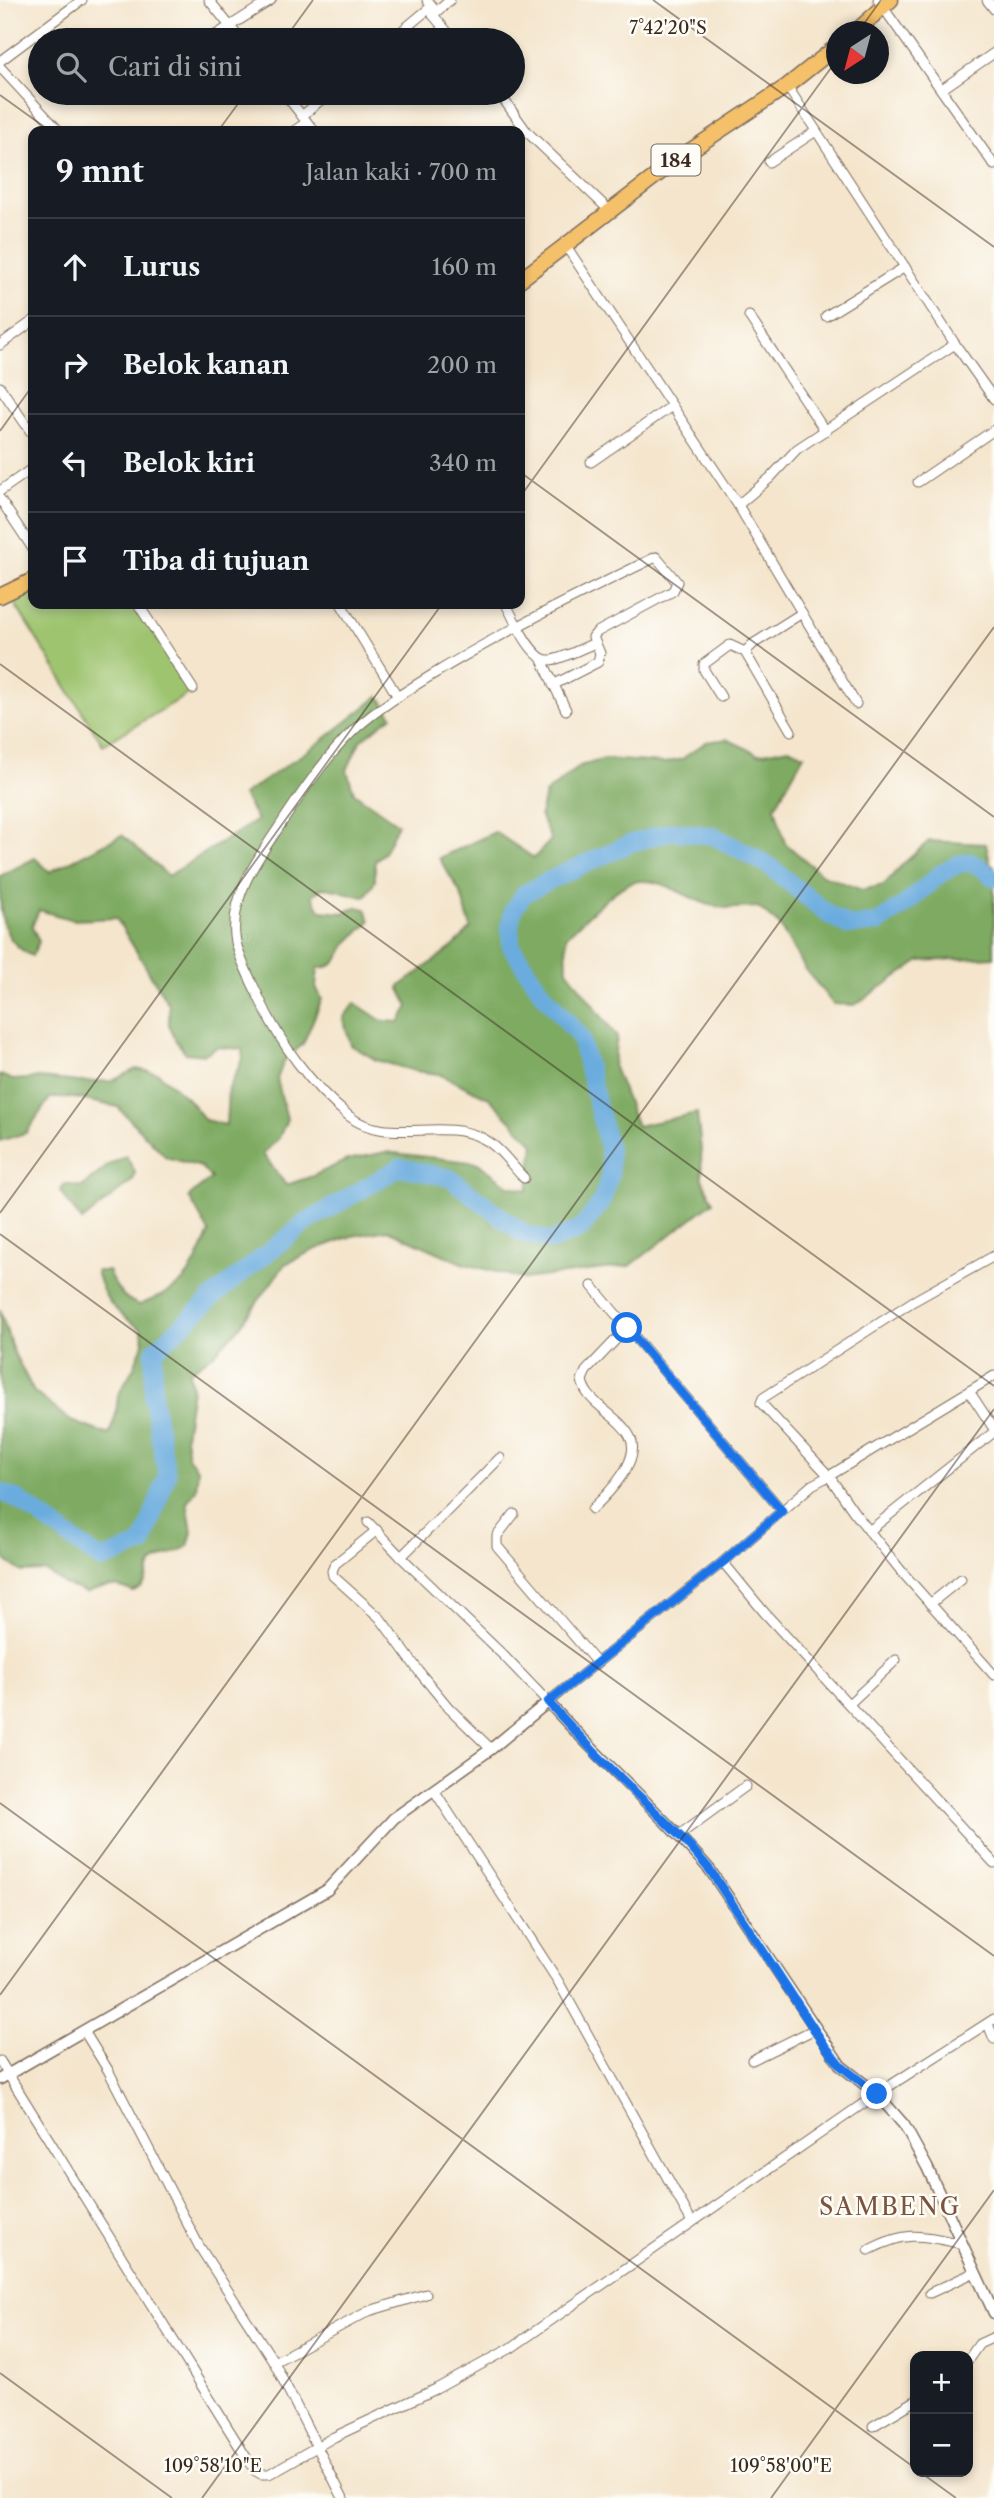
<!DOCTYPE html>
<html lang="id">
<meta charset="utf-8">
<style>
:root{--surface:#171b24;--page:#242831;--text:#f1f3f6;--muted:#9ea1a6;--line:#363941}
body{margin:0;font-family:"Libre Caslon Text",serif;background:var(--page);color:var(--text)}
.controls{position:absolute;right:21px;bottom:21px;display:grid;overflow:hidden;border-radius:14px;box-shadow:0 4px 10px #0003}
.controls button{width:63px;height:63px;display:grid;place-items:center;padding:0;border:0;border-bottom:2px solid var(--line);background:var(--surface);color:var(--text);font:35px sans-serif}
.compass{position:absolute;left:826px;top:21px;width:63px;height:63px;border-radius:50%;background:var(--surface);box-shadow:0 4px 10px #0003;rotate:216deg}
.stop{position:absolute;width:21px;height:21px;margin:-16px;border:5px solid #1a73e8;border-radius:50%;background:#fff}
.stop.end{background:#1a73e8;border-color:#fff;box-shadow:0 2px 7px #0008}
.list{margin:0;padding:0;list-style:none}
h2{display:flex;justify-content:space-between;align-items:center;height:91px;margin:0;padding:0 28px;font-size:30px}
h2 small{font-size:23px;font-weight:400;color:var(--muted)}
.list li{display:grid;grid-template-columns:46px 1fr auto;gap:21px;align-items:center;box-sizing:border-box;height:98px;padding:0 28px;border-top:2px solid var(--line)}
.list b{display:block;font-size:26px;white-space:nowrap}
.list em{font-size:23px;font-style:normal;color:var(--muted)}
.icon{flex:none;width:38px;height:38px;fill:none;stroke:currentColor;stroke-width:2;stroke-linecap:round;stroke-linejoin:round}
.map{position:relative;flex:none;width:994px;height:2498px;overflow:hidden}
.search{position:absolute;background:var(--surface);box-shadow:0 4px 10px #0003;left:28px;top:28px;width:497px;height:77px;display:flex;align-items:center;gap:18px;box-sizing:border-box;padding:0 24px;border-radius:38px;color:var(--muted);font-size:26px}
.panel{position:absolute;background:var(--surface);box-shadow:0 4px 10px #0003;left:28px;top:126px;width:497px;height:483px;border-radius:14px}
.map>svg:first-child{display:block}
.green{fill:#9ec46f;stroke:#6c7746;stroke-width:2}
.forest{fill:#7eaa62;stroke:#5c6a40;stroke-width:2}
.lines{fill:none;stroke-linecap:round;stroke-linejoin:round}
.river{stroke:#6aacde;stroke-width:18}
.minor-casing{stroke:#7c6b5b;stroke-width:11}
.tertiary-casing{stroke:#7c6b5b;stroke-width:13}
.primary-casing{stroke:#7c6b5b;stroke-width:17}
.minor{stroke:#fff;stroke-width:9}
.tertiary{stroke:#fff;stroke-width:10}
.primary{stroke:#f4c16b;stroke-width:14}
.route{stroke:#1a73e8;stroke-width:9}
.ticks{fill:none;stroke:#3b2a1e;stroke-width:2;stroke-opacity:0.45}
.labels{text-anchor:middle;stroke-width:5;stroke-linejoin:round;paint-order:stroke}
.shield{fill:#fdfcf7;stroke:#75695f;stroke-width:2}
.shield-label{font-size:19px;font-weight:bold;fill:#3b2a1e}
.quarter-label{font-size:24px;letter-spacing:2px;fill:#7b543e;stroke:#fdfcf7}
.ticks-label{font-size:18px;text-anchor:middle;fill:#3b2a1e;stroke:#fdfcf7;stroke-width:5;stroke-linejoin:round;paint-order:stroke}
</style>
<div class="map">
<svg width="994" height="2498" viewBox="0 0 994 2498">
<rect width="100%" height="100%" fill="#fdfcf7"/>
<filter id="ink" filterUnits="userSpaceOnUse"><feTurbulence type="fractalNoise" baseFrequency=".0143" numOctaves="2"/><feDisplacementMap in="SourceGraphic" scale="14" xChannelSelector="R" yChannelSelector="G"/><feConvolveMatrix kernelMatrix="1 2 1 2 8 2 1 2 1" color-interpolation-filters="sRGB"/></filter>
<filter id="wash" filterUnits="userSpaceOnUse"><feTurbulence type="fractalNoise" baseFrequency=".00686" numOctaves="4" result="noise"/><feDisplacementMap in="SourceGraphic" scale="28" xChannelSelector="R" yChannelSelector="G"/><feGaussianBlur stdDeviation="1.57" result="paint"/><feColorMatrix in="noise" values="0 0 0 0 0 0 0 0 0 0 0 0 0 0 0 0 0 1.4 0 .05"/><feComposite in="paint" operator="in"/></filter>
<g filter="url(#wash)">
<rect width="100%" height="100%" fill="#f4e5cc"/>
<polygon class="green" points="33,590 33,604 137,604 190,693 103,745 13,601"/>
<g class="forest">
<path d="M379,696l13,20 -32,25 -13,29 7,23 44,31 -14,29 -9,8v20l-10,16c-15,-2 -28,-9 -43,-9l-10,8 9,15 22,2 14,-6 9,2 4,12c-7,8 -19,17 -24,24 -9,14 -8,22 -28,23l-2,19 6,12 -19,45 -19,17 -7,18 10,40 -8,19 -16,16 23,31 27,-9 34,-16 39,-8 92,11 31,23 19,4 6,-46 -45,-46 -50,-24 -24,-3 -39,-11 -25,-15 -8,-27 12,-15 27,18 17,1 10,-15 -10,-20 56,-42 16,-17 -10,-34 -22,-36 56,-26 39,26 17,-18 -11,-25 5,-21 35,-28 25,-7 59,4 18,-4 24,-17 21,-3 31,15 31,-6 15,7 -29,52 10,36 37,32 40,15 22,-5 19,-21 26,-23 57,3 4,19 4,3v91l-74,4 -65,44 -22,-1 -27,-34 -27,-45 -21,-18c-18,1 -36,3 -54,-4 -25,-9 -43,-26 -71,-21 -14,2 -56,44 -67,55l1,33 50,67 -4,28 24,61 60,-13 4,37 1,29 11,23 -83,64 -107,13 -61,-16 -74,-33 -36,6 -38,14 -29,14 -47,65 -24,25 -25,18 3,16 -7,49 3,20 10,13 -2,20 -9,12 5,30 -4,14c-10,7 -25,10 -32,15 -14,10 -4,25 -23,31 -18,-9 -28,-6 -46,1l-21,-8 -21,-14 -23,1 -16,-11 -6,-20v-231l13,41 21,41 37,29 38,14 7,-21 2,-19 16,-28 10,-26 -3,-12c-26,-17 -37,-28 -45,-58h12c8,17 13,27 31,34 47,-18 51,-27 70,-73l-20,-35 22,-19 -10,-11 -35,-10 -48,-50 -43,-9h-25l-24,35 -26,8v-66l13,5 27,-2 39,4 33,-1 24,-12 22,4 30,26 17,21 21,5 2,-35 15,-32 -1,-9 -25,-2 -14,8 -17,-2 -10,-12 -7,-16v-20l-53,-87 -43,2 -34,-10 -7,16 7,16 -7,14c-32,-16 -32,-40 -32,-80l35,-18 15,14 72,-37 46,41 89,-56 -14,-25 76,-52z"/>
<polygon points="126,1156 135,1172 133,1180 82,1221 60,1191 65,1184 82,1187 110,1164"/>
</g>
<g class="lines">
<polyline class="river" points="0,1492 17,1499 101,1560 143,1544 167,1475 153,1399 154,1351 221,1290 305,1223 400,1167 450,1178 524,1234 552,1241 581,1229 601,1203 610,1175 609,1149 580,1037 541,991 511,946 510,926 513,910 524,894 550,880 629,844 672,831 714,836 768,865 829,915 849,926 878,923 907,903 940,874 958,864 970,862 980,867 994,878"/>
</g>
</g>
<g filter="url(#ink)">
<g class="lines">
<defs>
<g id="minor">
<polyline points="209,0 241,40"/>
<polyline points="427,0 432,6 433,15 454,40"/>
<polyline points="878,0 994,165"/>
<polyline points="987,0 994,9"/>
<polyline points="433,15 450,0"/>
<polyline points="208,40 271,0"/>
<polyline points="391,40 432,6"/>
<polyline points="0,61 82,0"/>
<polyline points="0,67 59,131"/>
<polyline points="787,86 955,344 994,399"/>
<polyline points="942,89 994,53"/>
<polyline points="284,93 314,131"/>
<polyline points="499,93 527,132 609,210"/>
<polyline points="302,116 329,93"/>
<polyline points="294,131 307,122"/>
<polyline points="769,162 816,131"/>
<polyline points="566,246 738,505 856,704"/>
<polyline points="749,316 825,431"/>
<polyline points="826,316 905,267"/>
<polyline points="0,345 33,321"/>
<polyline points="0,387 33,435"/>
<polyline points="591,462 672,406"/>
<polyline points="918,482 994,430"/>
<polyline points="0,491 33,468"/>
<polyline points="0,499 33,549"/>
<polyline points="738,505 770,478 797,449 955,344"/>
<polyline points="138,604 193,689"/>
<polyline points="341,604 398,697"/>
<path d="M506,604c7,13 25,55 42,56 11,1 36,-13 47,-17"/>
<polyline points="541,658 566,710"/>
<polyline points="721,697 704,670 704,664 730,645 745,652"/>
<polyline points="791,731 745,652 753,644 802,613"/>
<path d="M524,1178c-13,-13 -25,-32 -42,-40 -41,-21 -96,8 -133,-22 -38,-30 -69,-73 -89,-116 -8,-18 -23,-45 -25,-64 -4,-40 21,-75 42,-106 23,-35 47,-71 77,-100 23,-21 52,-39 78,-55 72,-44 148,-81 224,-118l21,25 -4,9 -76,41 -4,5 7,16 -2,9 -45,23"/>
<polyline points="994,1256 912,1302 763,1398 761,1403 829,1476 994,1376"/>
<polyline points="592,1286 782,1511"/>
<polyline points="969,1391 994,1429"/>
<path d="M592,1509c15,-14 48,-47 39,-70 -5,-13 -20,-23 -30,-32 -9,-8 -17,-15 -19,-27l4,-9 41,-43"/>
<polyline points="514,1514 497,1536 497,1546 597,1663"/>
<polyline points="368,1522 401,1557 503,1655 548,1702 723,1562 812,1485 829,1476 854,1512 902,1572 994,1675"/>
<polyline points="377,1530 335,1564 332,1571 333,1576 380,1618 421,1674 449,1708 491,1749"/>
<polyline points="869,1531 994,1432"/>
<polyline points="401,1557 500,1458"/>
<polyline points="723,1562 764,1612 994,1863"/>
<polyline points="930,1604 961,1579"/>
<polyline points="849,1704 896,1660"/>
<polyline points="434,1790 558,1981 692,2222"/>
<polyline points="679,1835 746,1786"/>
<polyline points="988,2024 994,2039"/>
<polyline points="84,2031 108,2070 199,2246 274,2362 343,2498"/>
<polyline points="752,2060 815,2029"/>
<polyline points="0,2061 254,2470 261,2474 269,2474 334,2437 436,2389 511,2348 877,2094 994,2019"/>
<path d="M869,2250c38,-20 52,-15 93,-6"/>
<polyline points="930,2293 975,2272"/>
<polyline points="968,2360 979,2344 994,2337"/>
<polyline points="274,2362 369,2311 426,2294"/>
<polyline points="873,2426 915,2401"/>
</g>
<path id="tertiary" d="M0,2079l327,-189 67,-72 97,-69 57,-47c52,58 111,109 162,168l131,196 36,28 27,31 23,42 67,146"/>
<g id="primary">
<polyline points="855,32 891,0"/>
<polyline points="520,280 682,156 787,86 836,47"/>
<polyline points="0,596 33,580"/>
</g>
</defs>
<use href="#minor" class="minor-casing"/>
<use href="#tertiary" class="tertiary-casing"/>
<use href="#primary" class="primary-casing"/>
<use href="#minor" class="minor"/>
<use href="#tertiary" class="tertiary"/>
<use href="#primary" class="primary"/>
</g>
</g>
<g class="lines" filter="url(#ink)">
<polyline class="route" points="627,1328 782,1511 723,1562 548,1702 597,1755 687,1843 710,1870 825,2046 841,2066 877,2094"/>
</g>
<path class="ticks" d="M653,0l341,247M858,32l23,-32M284,40l29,-40M0,95l50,36M218,131l28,-38M0,431l33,-46M520,472l474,345M520,497l316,-436M0,664l994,722M0,1213l442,-609M0,1234l994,722M0,1803l915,665M0,1995l994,-1368M0,2373l172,125M920,2472l36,26M202,2498l792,-1089M771,2498l223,-308"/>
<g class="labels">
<rect class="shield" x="651.5" y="144.5" width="49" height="31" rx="5"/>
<g class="shield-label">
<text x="676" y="167">184</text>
</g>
<g class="quarter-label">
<text x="890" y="2215">SAMBENG</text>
</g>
</g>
<g class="ticks-label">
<text x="668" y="34">7°42'20"S</text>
<text x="213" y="2472">109°58'10"E</text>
<text x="781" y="2472">109°58'00"E</text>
</g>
</svg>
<div class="controls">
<button>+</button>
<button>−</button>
</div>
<svg class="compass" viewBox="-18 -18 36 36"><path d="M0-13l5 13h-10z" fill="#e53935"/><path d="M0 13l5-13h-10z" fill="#9ea1a6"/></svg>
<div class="stop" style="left:627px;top:1328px"></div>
<div class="stop end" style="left:877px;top:2094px"></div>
<div class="search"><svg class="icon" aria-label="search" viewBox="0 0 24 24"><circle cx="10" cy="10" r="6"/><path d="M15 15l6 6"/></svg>Cari di sini</div>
<section class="panel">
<h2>9 mnt<small>Jalan kaki · 700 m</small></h2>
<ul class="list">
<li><svg class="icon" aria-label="ahead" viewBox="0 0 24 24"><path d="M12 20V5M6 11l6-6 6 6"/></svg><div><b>Lurus</b></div><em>160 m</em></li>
<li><svg class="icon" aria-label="right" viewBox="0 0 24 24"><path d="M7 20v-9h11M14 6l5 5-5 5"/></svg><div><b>Belok kanan</b></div><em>200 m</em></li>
<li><svg class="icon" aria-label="left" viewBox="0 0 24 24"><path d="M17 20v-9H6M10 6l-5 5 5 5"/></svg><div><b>Belok kiri</b></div><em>340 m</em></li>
<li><svg class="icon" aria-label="arrive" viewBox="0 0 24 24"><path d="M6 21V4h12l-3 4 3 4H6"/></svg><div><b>Tiba di tujuan</b></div></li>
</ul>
</section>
</div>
